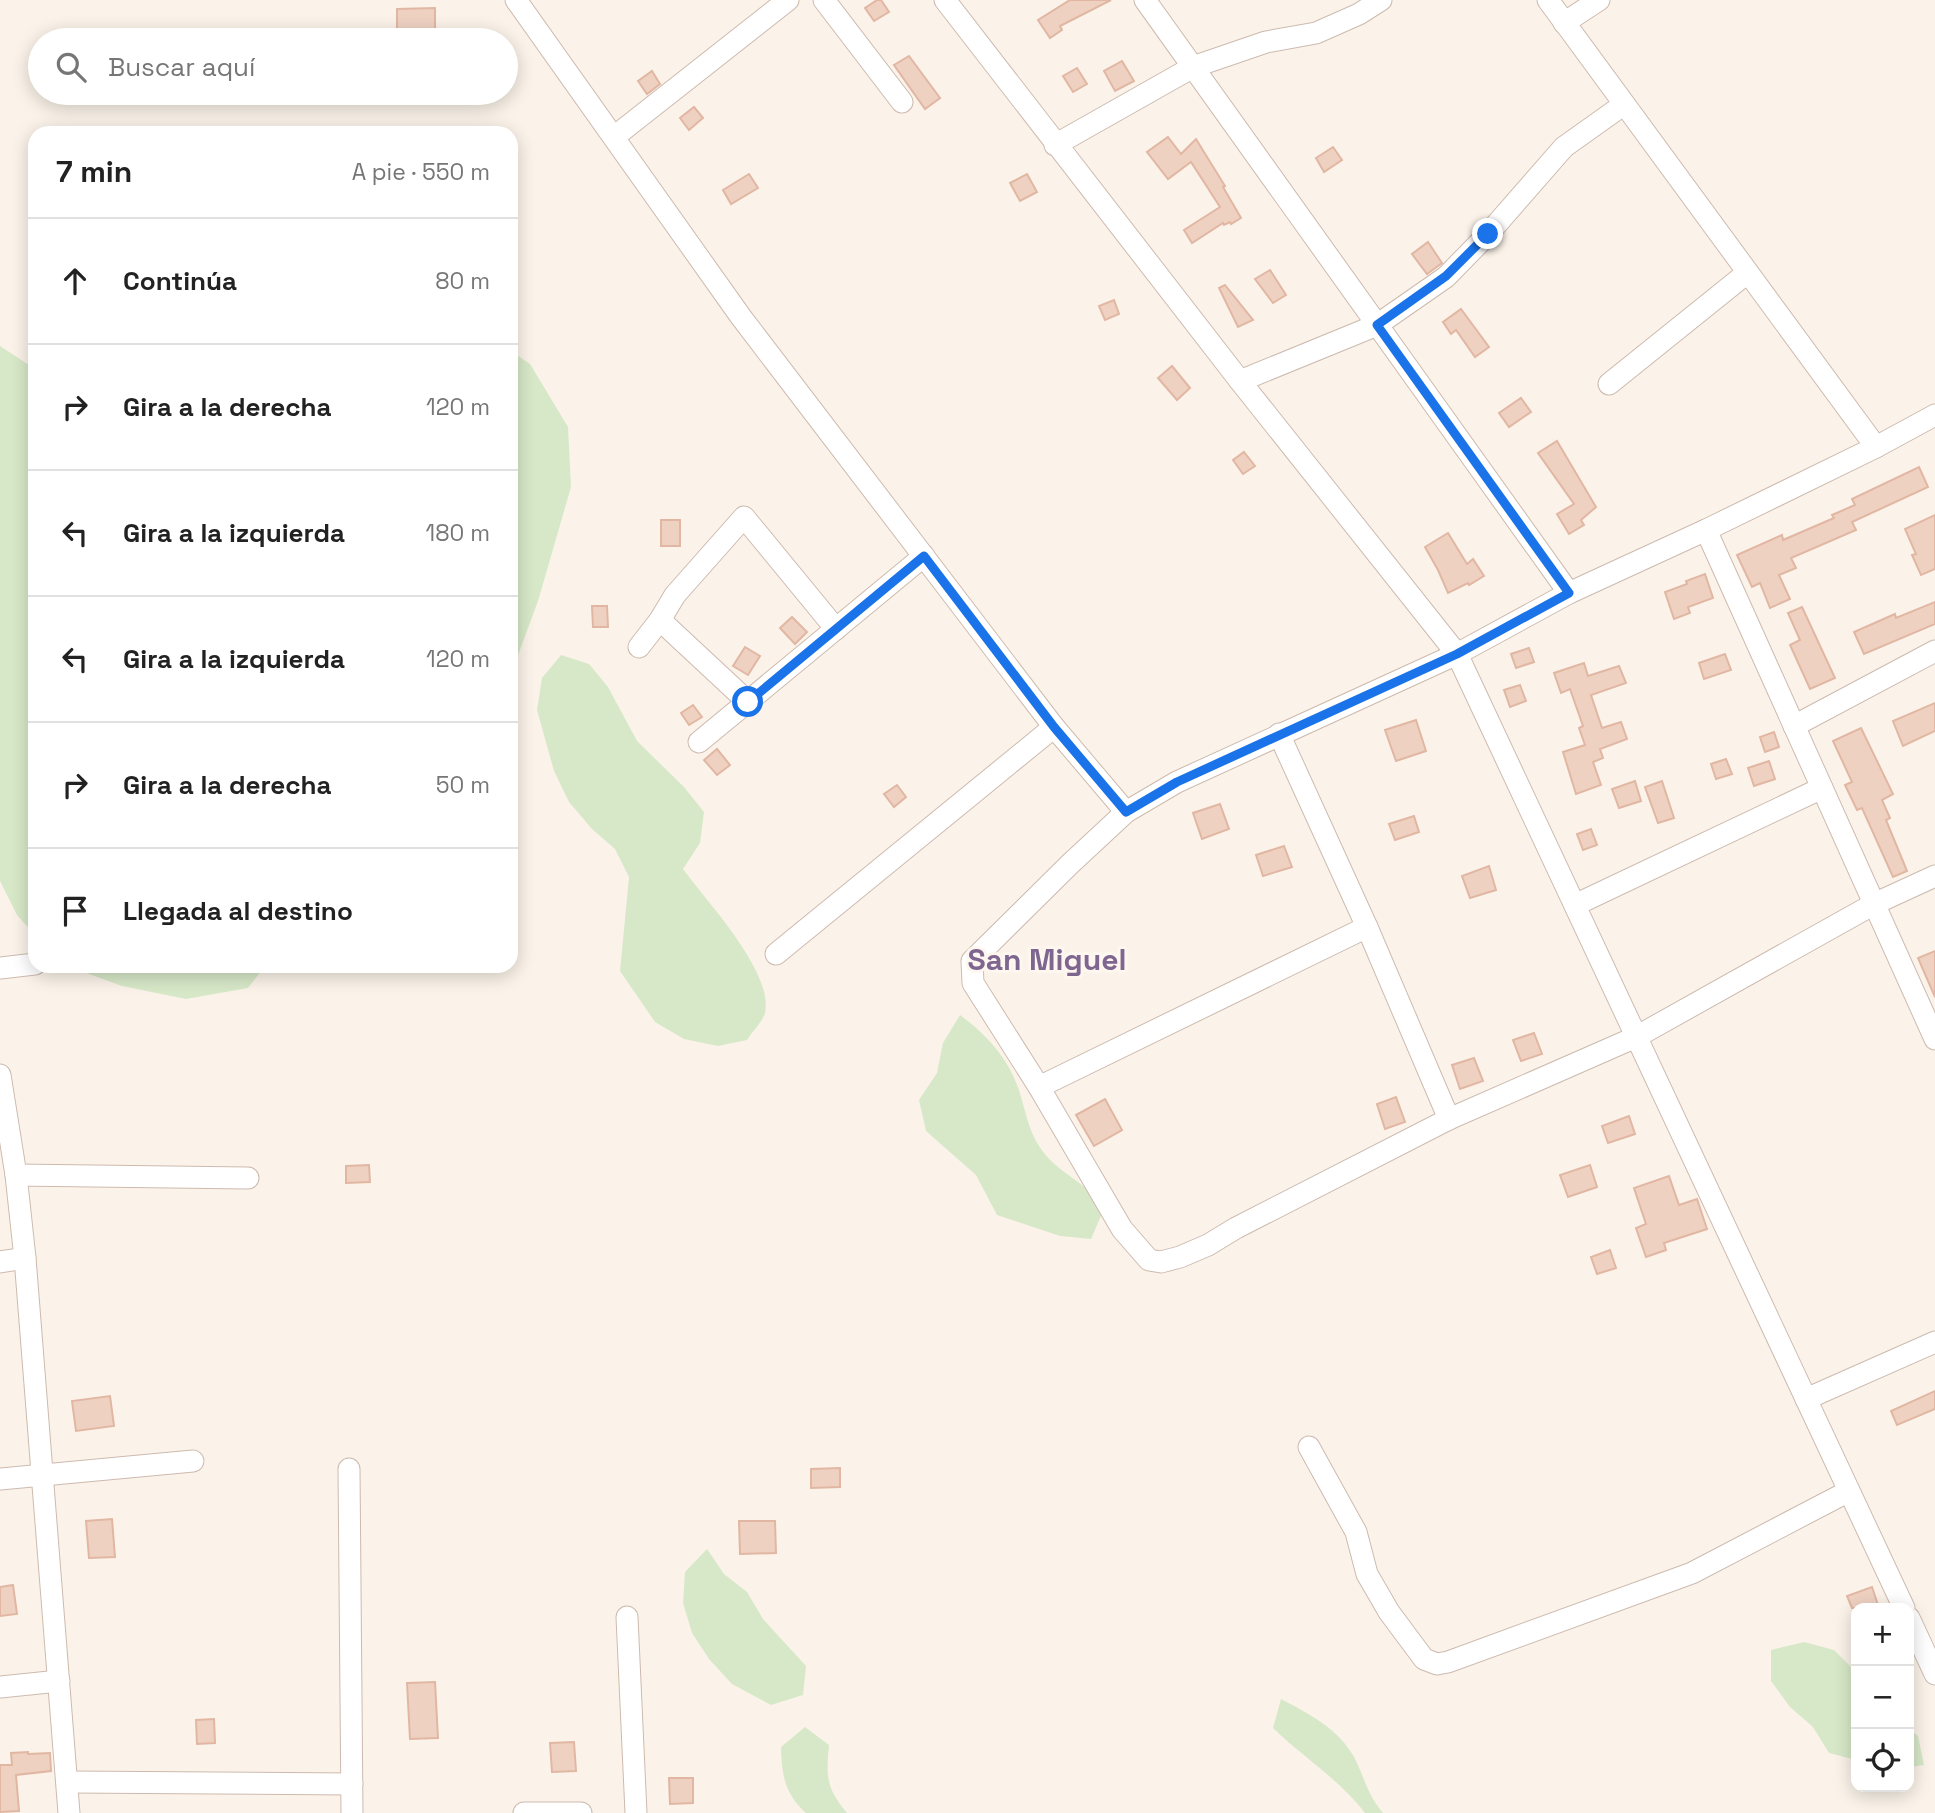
<!DOCTYPE html>
<html lang="es">
<meta charset="utf-8">
<style>
:root{--surface:#fff;--page:#f6f6f6;--text:#222;--muted:#767676;--line:#e0e0e0}
body{margin:0;font-family:"Space Grotesk",sans-serif;background:var(--page);color:var(--text)}
.controls{position:absolute;right:21px;bottom:21px;display:grid;overflow:hidden;border-radius:14px;box-shadow:0 4px 18px #0003}
.controls button{width:63px;height:63px;display:grid;place-items:center;padding:0;border:0;border-bottom:2px solid var(--line);background:var(--surface);color:var(--text);font:35px sans-serif}
.stop{position:absolute;width:21px;height:21px;margin:-16px;border:5px solid #1a73e8;border-radius:50%;background:#fff}
.stop.end{background:#1a73e8;border-color:#fff;box-shadow:0 2px 7px #0008}
.list{margin:0;padding:0;list-style:none}
h2{display:flex;justify-content:space-between;align-items:center;height:91px;margin:0;padding:0 28px;font-size:30px}
h2 small{font-size:23px;font-weight:400;color:var(--muted)}
.list li{display:grid;grid-template-columns:46px 1fr auto;gap:21px;align-items:center;box-sizing:border-box;height:126px;padding:0 28px;border-top:2px solid var(--line)}
.list b{display:block;font-size:26px;white-space:nowrap}
.list em{font-size:23px;font-style:normal;color:var(--muted)}
.icon{flex:none;width:38px;height:38px;fill:none;stroke:currentColor;stroke-width:2;stroke-linecap:round;stroke-linejoin:round}
.map{position:relative;flex:none;width:1935px;height:1813px;overflow:hidden}
.search{position:absolute;background:var(--surface);box-shadow:0 4px 18px #0003;left:28px;top:28px;width:490px;height:77px;display:flex;align-items:center;gap:18px;box-sizing:border-box;padding:0 24px;border-radius:38px;color:var(--muted);font-size:26px}
.panel{position:absolute;background:var(--surface);box-shadow:0 4px 18px #0003;left:28px;top:126px;width:490px;height:847px;border-radius:21px}
.map>svg:first-child{display:block}
.green{fill:#d7e8c8}
.building{fill:#efd1c2;stroke:#e1b7a3;stroke-width:2}
.lines{fill:none;stroke-linecap:round;stroke-linejoin:round}
.minor-casing{stroke:#cdbaaf;stroke-width:23}
.minor{stroke:#fff;stroke-width:21}
.route{stroke:#1a73e8;stroke-width:9}
.labels{text-anchor:middle;stroke-width:6;stroke-linejoin:round;paint-order:stroke}
.district-label{font-size:30px;font-weight:bold;fill:#7f6690;stroke:#fef7ef}
</style>
<div class="map">
<svg width="1935" height="1813" viewBox="0 0 1935 1813">
<rect width="100%" height="100%" fill="#fbf3e9"/>
<g class="green">
<polygon points="0,346 35,369 35,935 17,915 0,881"/>
<polygon points="511,351 530,364 568,427 571,487 538,601 511,674"/>
<path d="M561,655l28,9 19,23 29,54 47,46 20,25 -4,31 -17,26c23,32 91,103 82,144 -2,8 -13,19 -18,27l-29,6 -34,-7 -29,-17 -35,-51 9,-94 -14,-28 -23,-20 -23,-27 -15,-31 -17,-61 5,-32z"/>
<polygon points="67,966 265,966 248,988 186,999 122,986"/>
<path d="M960,1015c27,20 48,43 59,75 6,19 9,39 20,56 10,17 29,28 44,40 8,7 14,17 20,25l-12,28 -31,-3 -63,-21 -21,-40 -50,-44 -7,-31 18,-27 6,-30z"/>
<polygon points="707,1549 724,1574 747,1592 763,1619 806,1666 803,1695 771,1705 732,1684 709,1659 692,1633 683,1603 685,1572"/>
<polygon points="1804,1642 1834,1650 1856,1672 1856,1760 1829,1753 1813,1727 1790,1707 1771,1681 1771,1650"/>
<path d="M1281,1699c28,15 55,28 72,56 11,20 13,38 30,58h-18c-25,-33 -62,-56 -92,-85z"/>
<path d="M805,1727l24,18c-3,31 -3,43 18,68h-41c-22,-20 -24,-38 -25,-66z"/>
<polygon points="1909,1729 1918,1736 1924,1765 1909,1767"/>
</g>
<g class="building">
<polygon points="877,0 881,0 889,12 874,21 865,8"/>
<polygon points="1070,0 1111,0 1060,26 1062,30 1050,38 1038,20"/>
<polygon points="435,8 435,40 397,40 397,9"/>
<polygon points="909,56 940,98 925,109 894,65"/>
<polygon points="1122,61 1134,81 1115,91 1104,71"/>
<polygon points="1077,68 1087,84 1073,92 1063,76"/>
<polygon points="652,71 660,84 647,94 638,81"/>
<polygon points="694,107 703,118 689,130 680,118"/>
<polygon points="1168,137 1181,154 1196,139 1225,186 1223,187 1241,218 1231,224 1230,222 1224,225 1223,223 1192,243 1184,230 1220,207 1191,162 1168,179 1147,152"/>
<polygon points="1333,147 1342,160 1324,172 1316,158"/>
<polygon points="749,174 758,188 731,204 723,190"/>
<polygon points="1027,174 1037,192 1020,201 1010,183"/>
<polygon points="1428,242 1442,263 1427,274 1412,254"/>
<polygon points="1270,270 1286,295 1273,303 1255,279"/>
<polygon points="1225,285 1253,320 1238,327 1219,288"/>
<polygon points="1114,300 1119,314 1105,320 1099,306"/>
<polygon points="1461,309 1489,347 1475,357 1456,330 1451,334 1443,322"/>
<polygon points="1172,366 1190,388 1177,400 1158,378"/>
<polygon points="1521,398 1531,412 1509,427 1499,413"/>
<polygon points="1557,441 1596,507 1581,520 1584,525 1569,534 1557,514 1574,504 1538,453"/>
<polygon points="1244,452 1255,466 1243,474 1233,460"/>
<polygon points="1919,467 1928,487 1852,522 1856,530 1791,558 1796,568 1779,575 1790,599 1770,608 1760,583 1752,587 1737,555 1782,535 1783,540 1834,518 1832,515 1855,505 1852,499"/>
<polygon points="1935,515 1935,569 1921,575 1912,555 1916,554 1905,529"/>
<rect x="661" y="520" width="19" height="26"/>
<polygon points="1448,533 1467,564 1473,559 1484,576 1469,585 1468,583 1448,593 1438,570 1425,547"/>
<polygon points="1705,574 1713,598 1688,607 1690,613 1674,619 1665,592 1687,584 1686,581"/>
<polygon points="1935,602 1935,624 1864,654 1854,632 1895,614 1896,618"/>
<polygon points="592,606 607,606 608,627 593,627"/>
<polygon points="1802,607 1835,678 1810,689 1790,645 1800,640 1788,613"/>
<polygon points="792,617 807,632 795,644 780,628"/>
<polygon points="745,647 760,656 748,675 733,666"/>
<polygon points="1529,648 1534,662 1516,668 1511,654"/>
<polygon points="1725,654 1731,670 1704,679 1699,663"/>
<polygon points="1584,663 1588,676 1619,666 1626,683 1591,695 1602,728 1621,722 1627,739 1600,749 1603,758 1593,762 1601,785 1576,794 1563,752 1585,745 1579,728 1583,726 1570,689 1561,693 1554,673"/>
<polygon points="1520,685 1526,701 1510,707 1504,690"/>
<polygon points="1935,703 1935,731 1903,746 1893,721"/>
<polygon points="693,705 702,717 689,725 681,713"/>
<polygon points="1416,720 1426,751 1396,761 1385,730"/>
<polygon points="1861,728 1893,794 1882,800 1890,818 1886,820 1907,871 1893,877 1862,808 1857,810 1845,785 1852,782 1833,741"/>
<polygon points="1774,732 1779,747 1765,752 1760,737"/>
<polygon points="717,749 730,765 717,775 704,760"/>
<polygon points="1726,759 1732,774 1716,779 1711,764"/>
<polygon points="1769,761 1775,779 1754,786 1748,768"/>
<polygon points="1635,781 1641,801 1619,808 1612,789"/>
<polygon points="1662,781 1674,818 1658,823 1645,787"/>
<polygon points="897,785 906,797 894,807 884,794"/>
<polygon points="1220,804 1229,829 1202,839 1193,813"/>
<polygon points="1414,816 1419,832 1395,840 1389,824"/>
<polygon points="1591,829 1597,845 1583,850 1577,834"/>
<polygon points="1284,846 1292,867 1263,876 1256,855"/>
<polygon points="1489,866 1496,890 1470,898 1462,876"/>
<polygon points="1935,951 1935,997 1918,958"/>
<polygon points="1534,1033 1542,1054 1521,1061 1513,1040"/>
<polygon points="1474,1058 1483,1081 1460,1089 1452,1065"/>
<polygon points="1396,1097 1405,1122 1385,1129 1377,1104"/>
<polygon points="1105,1099 1122,1130 1094,1146 1076,1115"/>
<polygon points="1629,1116 1635,1134 1608,1143 1602,1126"/>
<polygon points="369,1165 370,1182 346,1183 346,1166"/>
<polygon points="1590,1165 1597,1187 1568,1197 1560,1175"/>
<polygon points="1669,1176 1679,1205 1697,1199 1707,1229 1664,1243 1666,1250 1646,1257 1636,1228 1646,1224 1634,1188"/>
<polygon points="1610,1250 1616,1268 1597,1274 1591,1257"/>
<polygon points="1935,1391 1935,1409 1897,1425 1891,1411"/>
<polygon points="110,1396 114,1426 76,1431 72,1401"/>
<polygon points="840,1468 840,1487 811,1488 811,1469"/>
<polygon points="112,1519 115,1557 89,1558 86,1521"/>
<polygon points="739,1521 775,1521 776,1553 740,1554"/>
<polygon points="13,1585 17,1614 0,1616 0,1587"/>
<polygon points="1872,1587 1879,1608 1852,1608 1847,1596"/>
<polygon points="435,1682 438,1738 410,1739 407,1683"/>
<polygon points="214,1719 215,1743 197,1744 196,1720"/>
<polygon points="574,1742 576,1771 552,1772 550,1743"/>
<polygon points="28,1752 28,1754 50,1753 51,1771 16,1775 19,1811 0,1812 0,1765 12,1765 11,1753"/>
<polygon points="669,1778 693,1778 693,1803 670,1804"/>
</g>
<g class="lines">
<defs>
<g id="minor">
<polyline points="516,0 741,317 1054,727 1126,812"/>
<polyline points="824,0 902,102"/>
<polyline points="945,0 1240,381 1457,654 1904,1608"/>
<polyline points="1145,0 1569,593"/>
<polyline points="1548,0 1876,447"/>
<polyline points="1564,23 1599,0"/>
<polyline points="614,137 788,0"/>
<polyline points="1055,145 1193,67 1266,42 1316,33 1359,14 1381,0"/>
<polyline points="1240,381 1377,325 1446,277 1488,234 1564,147 1623,105"/>
<polyline points="1609,384 1747,273"/>
<polyline points="1935,415 1876,447 1706,530 1569,593 1457,654 1177,782 1126,812 1070,864 972,961 973,983 1039,1087 1122,1229 1149,1260 1161,1262 1180,1257 1208,1245 1236,1228 1449,1119 1636,1037 1874,904 1935,876"/>
<polyline points="1706,530 1935,1039"/>
<polyline points="660,620 748,702"/>
<polyline points="639,647 660,620 675,595 744,517 836,629"/>
<polyline points="1794,726 1935,651"/>
<polyline points="1279,734 1367,927 1449,1119"/>
<polyline points="699,742 924,556"/>
<polyline points="1575,905 1822,788"/>
<polyline points="776,954 1054,727"/>
<polyline points="0,968 35,964"/>
<polyline points="0,1075 16,1175 25,1258 69,1813"/>
<polyline points="1039,1087 1367,927"/>
<polyline points="16,1175 248,1178"/>
<polyline points="0,1262 25,1258"/>
<polyline points="1806,1399 1935,1342"/>
<polyline points="1309,1447 1356,1532 1367,1574 1389,1612 1424,1659 1437,1664 1448,1662 1692,1573 1849,1491"/>
<polyline points="349,1469 352,1813"/>
<polyline points="0,1479 193,1461"/>
<polyline points="627,1617 636,1813"/>
<polyline points="1909,1618 1935,1674"/>
<polyline points="0,1687 59,1681"/>
<polyline points="67,1782 352,1784"/>
<polyline points="524,1813 581,1813"/>
</g>
</defs>
<use href="#minor" class="minor-casing"/>
<use href="#minor" class="minor"/>
</g>
<g class="lines">
<polyline class="route" points="748,702 924,556 1054,727 1126,812 1177,782 1457,654 1569,593 1377,325 1446,276 1488,234"/>
</g>
<g class="labels">
<g class="district-label">
<text x="1047" y="970">San Miguel</text>
</g>
</g>
</svg>
<div class="controls">
<button>+</button>
<button>−</button>
<button><svg class="icon" aria-label="locate" viewBox="0 0 24 24"><circle cx="12" cy="12" r="6"/><path d="M12 2v4M12 18v4M2 12h4M18 12h4"/></svg></button>
</div>
<div class="stop" style="left:748px;top:702px"></div>
<div class="stop end" style="left:1488px;top:234px"></div>
<div class="search"><svg class="icon" aria-label="search" viewBox="0 0 24 24"><circle cx="10" cy="10" r="6"/><path d="M15 15l6 6"/></svg>Buscar aquí</div>
<section class="panel">
<h2>7 min<small>A pie · 550 m</small></h2>
<ul class="list">
<li><svg class="icon" aria-label="ahead" viewBox="0 0 24 24"><path d="M12 20V5M6 11l6-6 6 6"/></svg><div><b>Continúa</b></div><em>80 m</em></li>
<li><svg class="icon" aria-label="right" viewBox="0 0 24 24"><path d="M7 20v-9h11M14 6l5 5-5 5"/></svg><div><b>Gira a la derecha</b></div><em>120 m</em></li>
<li><svg class="icon" aria-label="left" viewBox="0 0 24 24"><path d="M17 20v-9H6M10 6l-5 5 5 5"/></svg><div><b>Gira a la izquierda</b></div><em>180 m</em></li>
<li><svg class="icon" aria-label="left" viewBox="0 0 24 24"><path d="M17 20v-9H6M10 6l-5 5 5 5"/></svg><div><b>Gira a la izquierda</b></div><em>120 m</em></li>
<li><svg class="icon" aria-label="right" viewBox="0 0 24 24"><path d="M7 20v-9h11M14 6l5 5-5 5"/></svg><div><b>Gira a la derecha</b></div><em>50 m</em></li>
<li><svg class="icon" aria-label="arrive" viewBox="0 0 24 24"><path d="M6 21V4h12l-3 4 3 4H6"/></svg><div><b>Llegada al destino</b></div></li>
</ul>
</section>
</div>
